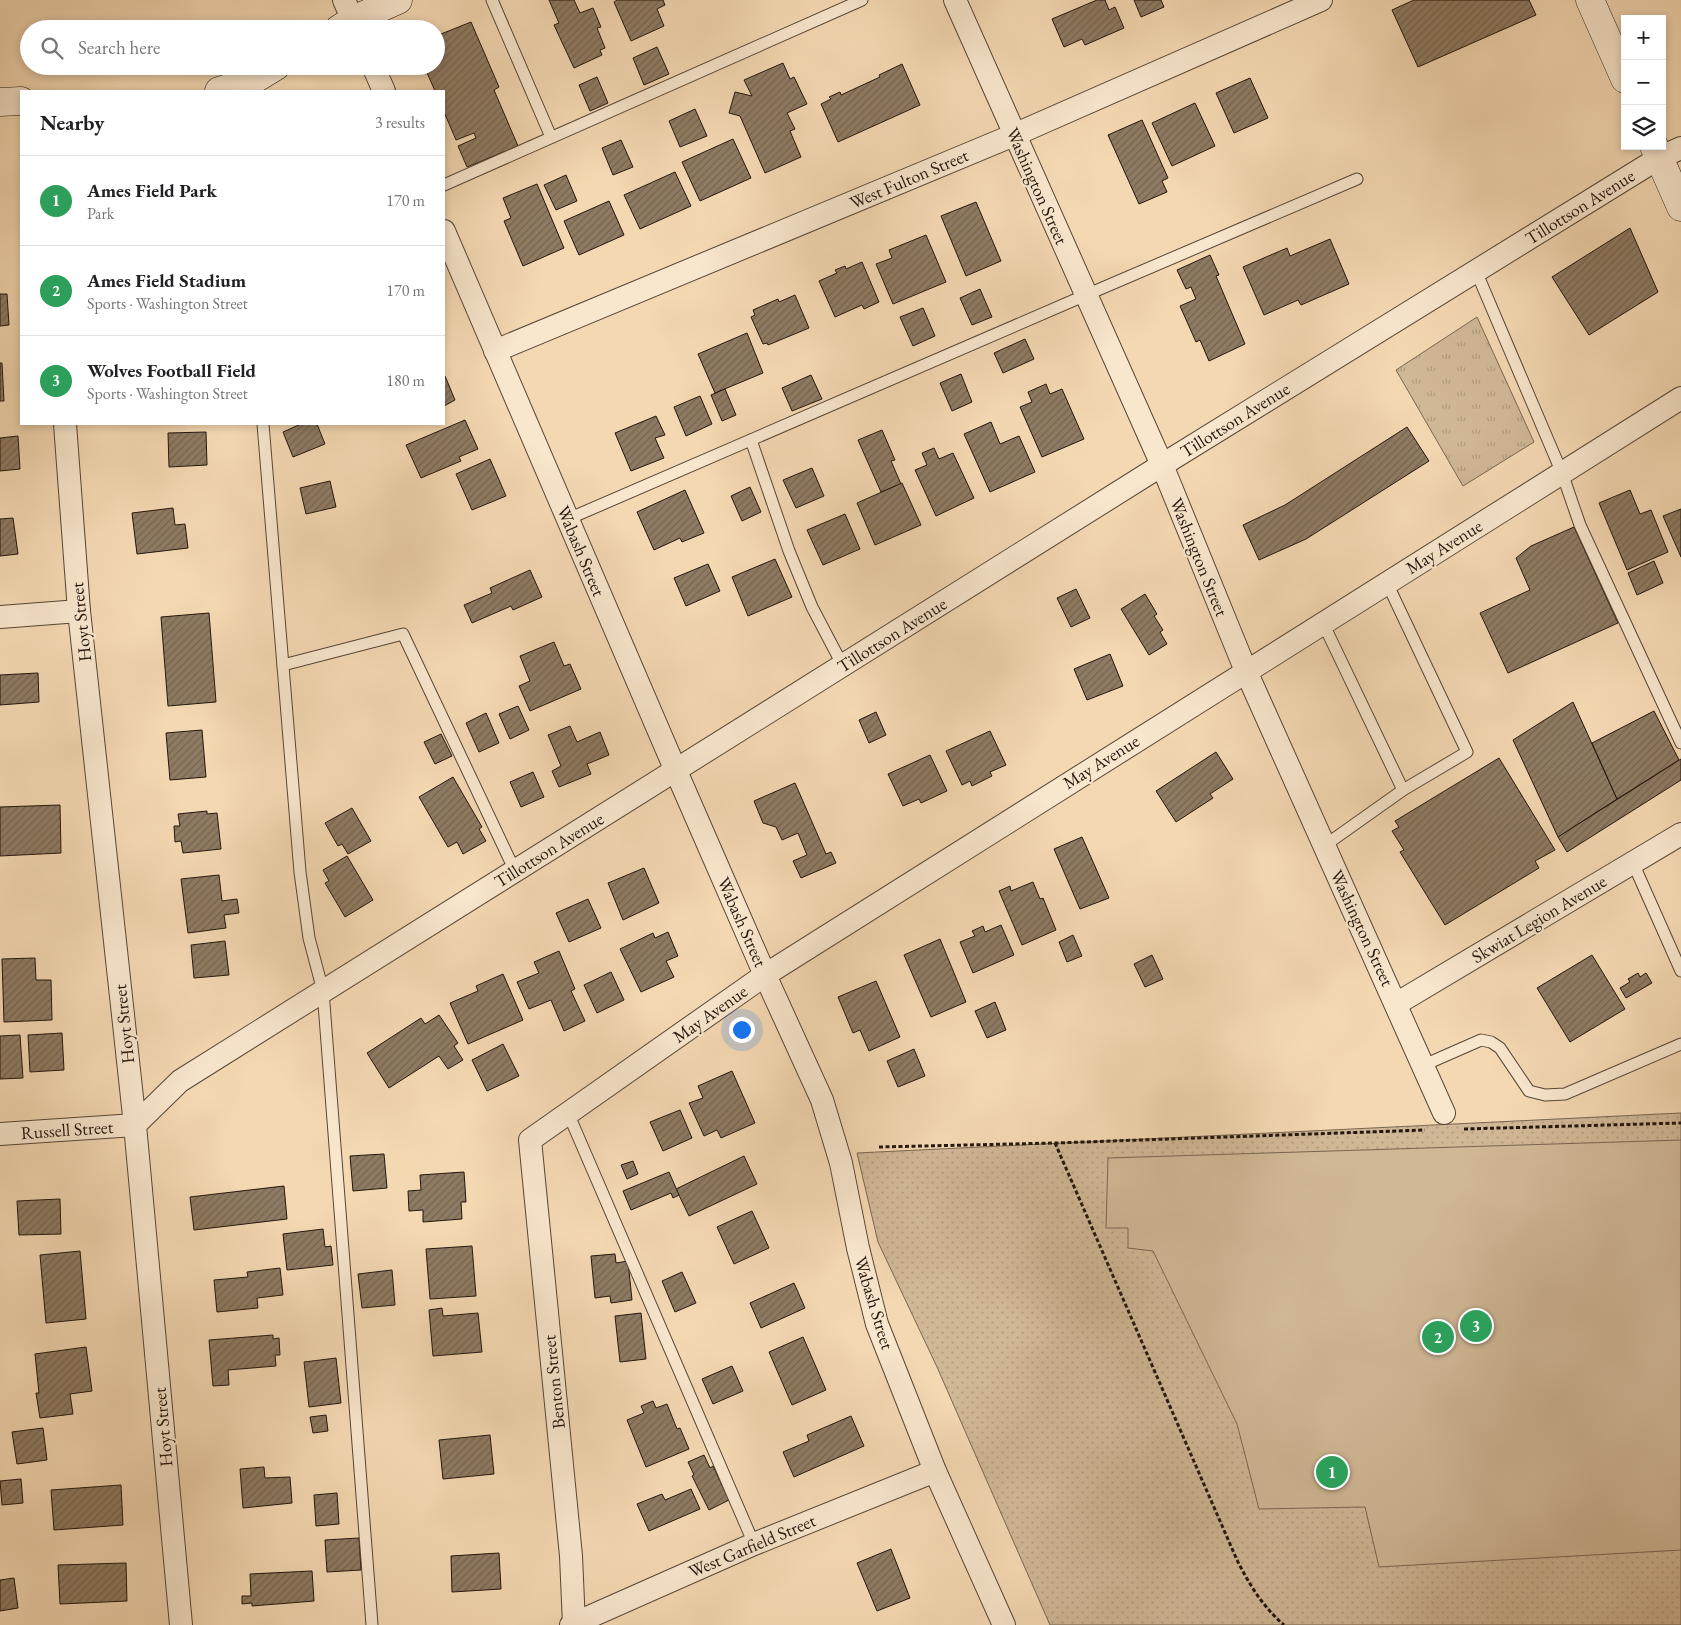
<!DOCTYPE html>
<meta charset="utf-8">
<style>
:root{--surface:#fff;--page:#f2f2f2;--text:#202124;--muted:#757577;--line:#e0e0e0;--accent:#8f2418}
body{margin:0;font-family:"EB Garamond",serif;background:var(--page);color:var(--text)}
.controls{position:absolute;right:15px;top:15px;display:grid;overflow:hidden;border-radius:0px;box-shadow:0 2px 8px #0003}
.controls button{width:45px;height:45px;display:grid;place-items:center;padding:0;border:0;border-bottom:1px solid var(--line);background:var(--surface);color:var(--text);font:25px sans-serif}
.you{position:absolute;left:741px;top:1029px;width:18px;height:18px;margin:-12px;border:4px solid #fff;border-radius:50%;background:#1a73e8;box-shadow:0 0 0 8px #1a73e833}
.badge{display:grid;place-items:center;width:32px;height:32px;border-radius:50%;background:var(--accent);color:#fff;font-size:16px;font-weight:700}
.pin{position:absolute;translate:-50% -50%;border:2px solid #fff;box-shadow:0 1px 5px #0006}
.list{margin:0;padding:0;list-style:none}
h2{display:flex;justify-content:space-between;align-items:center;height:65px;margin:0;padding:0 20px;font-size:21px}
h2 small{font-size:16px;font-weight:400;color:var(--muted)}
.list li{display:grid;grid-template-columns:32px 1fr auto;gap:15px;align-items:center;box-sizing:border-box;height:90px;padding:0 20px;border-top:1px solid var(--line)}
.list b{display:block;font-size:19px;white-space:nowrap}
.list p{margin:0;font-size:16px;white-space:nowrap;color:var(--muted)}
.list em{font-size:16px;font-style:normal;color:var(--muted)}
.icon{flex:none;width:28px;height:28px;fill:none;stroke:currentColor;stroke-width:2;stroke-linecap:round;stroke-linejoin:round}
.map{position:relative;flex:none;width:1681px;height:1625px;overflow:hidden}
.search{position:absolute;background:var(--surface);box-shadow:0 2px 8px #0003;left:20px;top:20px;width:425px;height:55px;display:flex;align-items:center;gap:12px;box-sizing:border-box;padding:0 18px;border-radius:28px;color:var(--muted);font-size:19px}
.panel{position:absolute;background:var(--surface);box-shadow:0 2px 8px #0003;left:20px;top:90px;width:425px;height:335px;border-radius:0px}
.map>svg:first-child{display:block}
.grass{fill:url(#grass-tufts);stroke:#796652}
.park{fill:url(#park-dots);stroke:#796652}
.pitch{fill:#d0b796;stroke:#796652}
.building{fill:url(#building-hatch);stroke:#22160e}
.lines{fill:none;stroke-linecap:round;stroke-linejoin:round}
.lane-casing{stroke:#564637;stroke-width:13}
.street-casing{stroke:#564637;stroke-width:24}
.secondary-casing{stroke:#22160e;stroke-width:29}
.path{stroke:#22160e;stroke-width:3;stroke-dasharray:4 2.5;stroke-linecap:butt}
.lane{stroke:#f8e6cd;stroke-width:11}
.street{stroke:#f8e6cd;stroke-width:22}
.secondary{stroke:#f8e6cd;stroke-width:28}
.labels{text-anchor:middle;stroke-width:4.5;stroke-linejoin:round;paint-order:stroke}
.street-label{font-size:18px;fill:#22160e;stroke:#f8e6cd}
</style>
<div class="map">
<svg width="1681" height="1625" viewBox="0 0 1681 1625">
<defs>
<pattern id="grass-tufts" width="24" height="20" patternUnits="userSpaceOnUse" patternTransform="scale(1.25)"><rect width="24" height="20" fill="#d0b796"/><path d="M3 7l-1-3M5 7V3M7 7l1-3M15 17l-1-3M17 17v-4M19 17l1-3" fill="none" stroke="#b29d80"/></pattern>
<pattern id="park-dots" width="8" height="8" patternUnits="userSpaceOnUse" patternTransform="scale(1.25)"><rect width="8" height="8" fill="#d0b796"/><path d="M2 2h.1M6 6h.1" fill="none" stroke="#b29d80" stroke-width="1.8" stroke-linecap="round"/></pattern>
<pattern id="building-hatch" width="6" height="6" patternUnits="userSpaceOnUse" patternTransform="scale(1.25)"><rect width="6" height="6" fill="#8f7b63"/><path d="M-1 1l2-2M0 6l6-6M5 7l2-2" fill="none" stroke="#746450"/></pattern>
</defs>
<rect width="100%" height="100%" fill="#f4d8b2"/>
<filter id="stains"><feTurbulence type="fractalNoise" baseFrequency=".004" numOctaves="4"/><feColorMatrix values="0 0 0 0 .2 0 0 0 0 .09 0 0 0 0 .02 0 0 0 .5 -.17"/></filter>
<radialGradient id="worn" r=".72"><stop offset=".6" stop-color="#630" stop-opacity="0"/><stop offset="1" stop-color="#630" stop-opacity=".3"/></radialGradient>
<polygon class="grass" points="1477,317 1534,442 1463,486 1396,370"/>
<polygon class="park" points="1681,1113 1681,1625 1050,1625 937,1367 878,1242 857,1153"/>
<polygon class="pitch" points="1681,1140 1681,1550 1379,1567 1365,1507 1259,1509 1237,1424 1153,1251 1128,1248 1128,1228 1106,1228 1108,1158"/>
<g class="building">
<polygon points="549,0 574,0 580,13 593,8 601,27 597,28 605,48 600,50 602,55 574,68 554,25 559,23"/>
<polygon points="617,0 663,0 665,5 657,9 664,26 631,41 614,2"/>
<polygon points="1097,0 1105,0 1109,10 1115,7 1124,28 1085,45 1082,39 1064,47 1052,19"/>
<polygon points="1134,0 1161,0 1164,7 1141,17"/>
<polygon points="1414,0 1529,0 1536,15 1418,67 1392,10"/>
<polygon points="471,22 499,87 494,90 518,146 467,167 458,146 476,138 474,133 456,140 444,112 444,91 435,91 424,66 436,66 436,36"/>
<polygon points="657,47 669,74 644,85 633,58"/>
<polygon points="783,63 790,79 794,77 807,104 787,113 795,129 790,131 801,157 765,173 740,116 729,113 735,92 752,96 744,80"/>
<polygon points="902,64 920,105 838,142 821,104 831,99 829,97 840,92 841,95 880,77 879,75"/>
<polygon points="597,77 608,103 590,111 579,85"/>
<polygon points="1250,78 1268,118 1234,133 1216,93"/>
<polygon points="1195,103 1215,146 1172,166 1152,123"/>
<polygon points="695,109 707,136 680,147 669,121"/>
<polygon points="1142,120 1168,178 1162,181 1167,192 1139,204 1108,135"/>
<polygon points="733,139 751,178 700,201 682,162"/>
<polygon points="621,140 633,167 613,175 602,148"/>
<polygon points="675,172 691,206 640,229 624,195"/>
<polygon points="566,175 577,201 556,210 544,185"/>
<polygon points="537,184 564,248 523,266 504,221 511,218 503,198"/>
<polygon points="609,201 624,235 579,255 564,221"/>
<polygon points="976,202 1001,261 966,276 941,216"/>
<polygon points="1630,228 1658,292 1589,335 1552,277"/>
<polygon points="926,235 946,282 893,304 876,264 892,258 889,250"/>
<polygon points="1330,239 1349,284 1301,305 1298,300 1264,315 1243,267 1287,248 1290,256"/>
<polygon points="1210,255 1219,275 1216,276 1245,344 1209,361 1200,340 1196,342 1180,306 1196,299 1191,287 1186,289 1177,270"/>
<polygon points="862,262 879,302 864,309 862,305 835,317 819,281 837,273 835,270 845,266 846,269"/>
<polygon points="980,289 992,317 972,325 960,298"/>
<polygon points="0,294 7,294 9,325 0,326"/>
<polygon points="795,295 809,328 768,345 767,343 763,344 751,317 755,315 753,310 778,299 779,302"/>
<polygon points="923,308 935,336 913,346 900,317"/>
<polygon points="747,333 763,373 715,393 698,354"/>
<polygon points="1025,339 1034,359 1003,373 994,353"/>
<polygon points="0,363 2,363 4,401 0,401"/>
<polygon points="961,374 972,402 952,411 940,383"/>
<polygon points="811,375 822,399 792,411 782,388"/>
<polygon points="445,376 455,400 444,406 444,377"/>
<polygon points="1046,384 1050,394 1062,389 1084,439 1042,457 1020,407 1032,402 1028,392"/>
<polygon points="725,389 736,415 722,421 711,395"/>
<polygon points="700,396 712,424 686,436 674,407"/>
<polygon points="656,416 665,435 655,438 664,458 631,471 615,433"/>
<polygon points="465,420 478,449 459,457 461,461 421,478 406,445"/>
<polygon points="991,422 1000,444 1019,436 1035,472 990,492 964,434"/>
<polygon points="301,424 317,424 325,444 293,457 283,432"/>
<polygon points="1407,427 1429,461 1306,539 1259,560 1243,525 1285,505"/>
<polygon points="882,430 895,460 891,461 901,484 881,492 858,440"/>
<polygon points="206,432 207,465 169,467 168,433"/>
<polygon points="18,436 20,469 0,471 0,438"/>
<polygon points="934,448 939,459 953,453 974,498 936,516 915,470 927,465 922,453"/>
<polygon points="490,459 506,496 472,510 456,474"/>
<polygon points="812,468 824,496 796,508 783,480"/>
<polygon points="330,481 336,507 306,514 300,488"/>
<polygon points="902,483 921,525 875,545 857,503"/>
<polygon points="750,487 761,512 742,521 731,496"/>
<polygon points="685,490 704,533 682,542 680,538 654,550 637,512"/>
<polygon points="1630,490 1640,514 1651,510 1668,552 1627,570 1599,503"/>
<polygon points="173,508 175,525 185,524 188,548 137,554 132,513"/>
<polygon points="1681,509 1681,557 1663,516"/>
<polygon points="845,514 860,549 823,565 807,530"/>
<polygon points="13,518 18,554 0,556 0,519"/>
<polygon points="1574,527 1618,623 1508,673 1480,613 1530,590 1516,558 1531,546"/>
<polygon points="775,559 792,597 748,616 732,577"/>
<polygon points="1654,561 1663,583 1637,595 1628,573"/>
<polygon points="708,564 720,591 686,606 674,578"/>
<polygon points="530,570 542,597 513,610 511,606 472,623 464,605 492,593 490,588"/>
<polygon points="1076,589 1090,618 1071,627 1057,598"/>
<polygon points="1145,594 1157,614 1154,616 1163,630 1160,632 1167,644 1149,655 1121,609"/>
<polygon points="209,613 216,702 168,706 161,617"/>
<polygon points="554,642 564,666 570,664 581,689 530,711 519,686 530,681 520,656"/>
<polygon points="1110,654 1123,686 1087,700 1074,669"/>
<polygon points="38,673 39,702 0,705 0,675"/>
<polygon points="1573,702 1617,799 1558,837 1513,740"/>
<polygon points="518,706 529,730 510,739 499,714"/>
<polygon points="1654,711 1679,760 1617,799 1592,743"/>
<polygon points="876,712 886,735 869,743 859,720"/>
<polygon points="486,713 499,743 479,752 466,723"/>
<polygon points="570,726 577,742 600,732 609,755 587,764 591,774 559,787 552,771 561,766 548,735"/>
<polygon points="202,730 206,777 170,780 166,733"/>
<polygon points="990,731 1006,765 990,772 992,776 972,786 970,781 962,785 946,751"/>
<polygon points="441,734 452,756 435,764 424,742"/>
<polygon points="1216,752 1233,779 1210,794 1213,798 1176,822 1156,791"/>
<polygon points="930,755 947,791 921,803 919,799 903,806 888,774"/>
<polygon points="1499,758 1555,850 1535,861 1539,868 1445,925 1400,852 1404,850 1392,831 1399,827 1395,821"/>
<polygon points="1681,759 1681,780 1567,852 1558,837"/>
<polygon points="533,772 544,797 521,807 510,782"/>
<polygon points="453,777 482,827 479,829 486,841 463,854 457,842 448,847 419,797"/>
<polygon points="795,783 826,854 831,852 836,863 801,878 793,861 807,855 798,833 782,840 776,827 763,823 754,801"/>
<polygon points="60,805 61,853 0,856 0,807"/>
<polygon points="352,808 371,841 348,854 342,844 338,846 325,823"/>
<polygon points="207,811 207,814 217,813 221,849 183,853 181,841 175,842 174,826 180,826 178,814"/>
<polygon points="1082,837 1109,898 1080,909 1054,849"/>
<polygon points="347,856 373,900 345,917 325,883 329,881 323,870"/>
<polygon points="644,868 659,903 623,920 608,883"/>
<polygon points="219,875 222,901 237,899 239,913 224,915 226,928 188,933 181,879"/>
<polygon points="1033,882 1040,899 1043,898 1056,930 1022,945 999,891 1010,886 1011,891"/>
<polygon points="588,899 601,928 569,942 556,913"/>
<polygon points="1001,925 1014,955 973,973 960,942 975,936 972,931 983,926 985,932"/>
<polygon points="668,932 678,956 666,961 674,977 641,992 620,949 653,933 655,938"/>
<polygon points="1073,935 1082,956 1067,962 1059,942"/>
<polygon points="940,939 966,1002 931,1017 904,955"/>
<polygon points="225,941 229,975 194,978 191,945"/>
<polygon points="559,951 575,989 571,991 585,1021 564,1031 551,1000 529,1009 517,982 539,973 534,962"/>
<polygon points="1152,955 1163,979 1145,987 1134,964"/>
<polygon points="1592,955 1625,1009 1570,1042 1537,988"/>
<polygon points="35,958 36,980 51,980 52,1020 4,1022 2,959"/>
<polygon points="611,972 624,1000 597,1013 584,985"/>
<polygon points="1638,973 1640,977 1646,973 1652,983 1626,998 1620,988 1630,982 1628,979"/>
<polygon points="503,974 523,1020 468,1044 450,1003 478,991 476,986"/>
<polygon points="876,981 900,1037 869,1051 860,1030 853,1033 838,997"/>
<polygon points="995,1002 1006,1030 987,1038 975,1011"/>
<polygon points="439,1015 458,1043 454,1046 463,1060 448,1069 439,1056 389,1088 367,1053 421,1018 425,1024"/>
<polygon points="62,1033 64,1070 30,1072 28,1035"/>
<polygon points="20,1035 23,1078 0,1079 0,1036"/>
<polygon points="503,1044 519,1076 487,1091 472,1060"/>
<polygon points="914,1049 925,1076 898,1087 887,1061"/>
<polygon points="732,1071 755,1123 721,1138 717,1130 704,1136 689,1103 703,1098 698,1086"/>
<polygon points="680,1110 692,1138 663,1151 650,1122"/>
<polygon points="384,1154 387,1188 353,1191 350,1156"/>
<polygon points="744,1156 757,1184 689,1216 676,1189"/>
<polygon points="633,1161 638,1174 627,1179 621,1165"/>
<polygon points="464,1172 466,1202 461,1202 462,1219 423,1222 423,1210 409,1211 408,1191 421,1190 420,1175"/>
<polygon points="669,1172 679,1195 673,1198 671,1193 631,1210 623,1191"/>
<polygon points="284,1186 287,1219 194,1230 190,1197"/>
<polygon points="60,1199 61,1234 19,1235 17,1201"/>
<polygon points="752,1211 769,1248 734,1264 717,1227"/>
<polygon points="323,1229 325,1247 331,1246 333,1265 287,1270 283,1234"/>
<polygon points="472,1246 476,1296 430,1299 426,1249"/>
<polygon points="80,1251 86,1319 46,1323 40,1255"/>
<polygon points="615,1254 616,1263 628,1261 632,1300 611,1303 610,1296 595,1298 591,1256"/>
<polygon points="280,1268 283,1295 257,1298 258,1308 217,1312 214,1280 248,1277 247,1272"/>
<polygon points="392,1270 395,1305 362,1308 358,1274"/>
<polygon points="682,1272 696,1303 675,1312 662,1281"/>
<polygon points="794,1283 805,1308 761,1328 750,1303"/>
<polygon points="442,1308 443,1316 478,1313 482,1352 433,1356 429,1310"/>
<polygon points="641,1313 646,1359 620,1362 615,1316"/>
<polygon points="273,1335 273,1339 279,1338 280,1355 275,1355 276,1366 228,1370 229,1385 213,1386 209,1340"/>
<polygon points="803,1337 826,1390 792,1405 769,1352"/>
<polygon points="86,1347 92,1391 70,1394 73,1414 40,1418 36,1393 39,1393 35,1354"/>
<polygon points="336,1358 341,1403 309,1407 304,1362"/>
<polygon points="732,1366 743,1391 713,1404 702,1379"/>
<polygon points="653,1401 656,1408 667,1404 677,1429 680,1428 689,1449 646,1467 627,1420 644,1413 641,1406"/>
<polygon points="326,1415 328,1431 313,1433 310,1417"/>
<polygon points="851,1416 864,1446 794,1477 783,1452 809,1441 807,1435"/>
<polygon points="43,1428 47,1460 17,1464 12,1432"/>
<polygon points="490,1435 494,1474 443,1479 439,1440"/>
<polygon points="704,1455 710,1468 713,1466 729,1500 709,1510 692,1476 694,1475 688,1462"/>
<polygon points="264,1467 265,1478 290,1477 292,1503 243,1508 240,1469"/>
<polygon points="21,1479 23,1503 2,1505 0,1481"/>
<polygon points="121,1485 123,1525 54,1530 51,1490"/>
<polygon points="691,1489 700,1509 649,1531 637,1504 662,1494 665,1500"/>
<polygon points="337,1493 339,1524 316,1526 314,1495"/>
<polygon points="359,1538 361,1570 327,1572 325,1540"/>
<polygon points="891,1549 910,1598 877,1611 857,1563"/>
<polygon points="499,1553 501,1589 452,1592 451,1556"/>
<polygon points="126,1563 127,1601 60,1604 58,1565"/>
<polygon points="312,1571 314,1601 252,1606 252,1603 242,1604 242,1596 251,1596 250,1574"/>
<polygon points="14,1578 18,1608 0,1611 0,1580"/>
</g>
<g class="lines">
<defs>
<g id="lane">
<polyline points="492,0 551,137"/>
<polyline points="444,185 862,0"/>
<polyline points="1476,271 1562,473 1580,525 1681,743"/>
<polyline points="263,424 300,872 309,938 323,991 372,1625"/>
<polyline points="751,440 789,551 812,607 843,666"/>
<polyline points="568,519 1086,295 1357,179"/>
<polyline points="1323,623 1403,790"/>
<polyline points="283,665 403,634 515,871"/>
<polyline points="1324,846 1403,790 1467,752 1387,583"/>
<polyline points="1633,863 1681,971"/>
<polyline points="1424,1065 1481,1040 1491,1042 1500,1048 1529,1091 1545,1095 1565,1094 1681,1044"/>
<polyline points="568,1113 754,1544"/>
</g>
<g id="street">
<polyline points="344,0 357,29"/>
<polyline points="955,0 1162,465 1246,671 1444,1113"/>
<polyline points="373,66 384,91"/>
<polyline points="444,231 676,771 765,975 822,1100 841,1163 858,1248 877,1324 935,1471 1004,1625"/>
<polyline points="495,351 1014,135 1321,0"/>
<polyline points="65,424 79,611 135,1125 181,1625"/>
<polyline points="0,617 79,611"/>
<polyline points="1396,1004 1681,834"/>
<polyline points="0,1134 135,1125 180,1081 1162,465 1659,158 1681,148"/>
<polyline points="571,1625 754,1544 935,1471"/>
<polyline points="574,1625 571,1556 530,1140 765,975 1681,398"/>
</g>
<g id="secondary">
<polyline points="1590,0 1625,79"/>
<polyline points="339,29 353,20 398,0"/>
<polyline points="219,91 253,80 276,66"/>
<polyline points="0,102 21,101"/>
<polyline points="1654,146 1681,207"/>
</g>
</defs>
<use href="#lane" class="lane-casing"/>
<use href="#street" class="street-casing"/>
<use href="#secondary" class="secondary-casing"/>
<g class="path">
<polyline points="1464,1129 1681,1123"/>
<path d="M1055,1143l182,417c12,24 26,47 47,65"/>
<polyline points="879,1147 1055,1143 1425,1130"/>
</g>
<use href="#lane" class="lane"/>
<use href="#street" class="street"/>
<use href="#secondary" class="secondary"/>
</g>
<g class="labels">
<g class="street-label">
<text transform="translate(909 179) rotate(-23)" y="6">West Fulton Street</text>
<text transform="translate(1037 186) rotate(66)" y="6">Washington Street</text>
<text transform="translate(1580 207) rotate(-32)" y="6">Tillottson Avenue</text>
<text transform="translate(1235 420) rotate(-32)" y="6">Tillottson Avenue</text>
<text transform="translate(1444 547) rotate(-32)" y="6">May Avenue</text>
<text transform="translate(581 551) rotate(67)" y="6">Wabash Street</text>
<text transform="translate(1199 557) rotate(68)" y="6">Washington Street</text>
<text transform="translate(81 622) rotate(-96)" y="6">Hoyt Street</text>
<text transform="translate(892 635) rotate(-32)" y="6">Tillottson Avenue</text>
<text transform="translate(1101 762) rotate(-32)" y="6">May Avenue</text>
<text transform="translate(549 850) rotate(-32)" y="6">Tillottson Avenue</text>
<text transform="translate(1539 919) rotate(-31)" y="6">Skwiat Legion Avenue</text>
<text transform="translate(742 922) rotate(66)" y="6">Wabash Street</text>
<text transform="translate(1362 928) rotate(65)" y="6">Washington Street</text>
<text transform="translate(710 1014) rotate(-35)" y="6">May Avenue</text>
<text transform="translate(124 1024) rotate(-96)" y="6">Hoyt Street</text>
<text transform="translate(67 1130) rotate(-4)" y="6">Russell Street</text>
<text transform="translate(874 1303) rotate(73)" y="6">Wabash Street</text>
<text transform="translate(554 1382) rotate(-96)" y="6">Benton Street</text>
<text transform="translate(163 1427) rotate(-95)" y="6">Hoyt Street</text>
<text transform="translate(752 1546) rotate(-23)" y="6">West Garfield Street</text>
</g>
</g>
<rect width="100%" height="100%" filter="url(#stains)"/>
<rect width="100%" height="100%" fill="url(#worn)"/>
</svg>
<div class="controls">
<button>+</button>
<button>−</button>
<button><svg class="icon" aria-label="layers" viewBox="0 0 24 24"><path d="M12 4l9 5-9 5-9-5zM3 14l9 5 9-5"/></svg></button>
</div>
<div class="you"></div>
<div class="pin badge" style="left:1332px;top:1472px;background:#2e9e5b">1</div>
<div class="pin badge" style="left:1438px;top:1337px;background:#2e9e5b">2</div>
<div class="pin badge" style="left:1476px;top:1326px;background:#2e9e5b">3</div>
<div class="search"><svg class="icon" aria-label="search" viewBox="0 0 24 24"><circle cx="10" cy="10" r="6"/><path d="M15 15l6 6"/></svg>Search here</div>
<section class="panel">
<h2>Nearby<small>3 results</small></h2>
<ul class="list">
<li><span class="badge" style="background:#2e9e5b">1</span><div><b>Ames Field Park</b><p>Park</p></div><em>170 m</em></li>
<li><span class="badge" style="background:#2e9e5b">2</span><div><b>Ames Field Stadium</b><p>Sports · Washington Street</p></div><em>170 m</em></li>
<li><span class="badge" style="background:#2e9e5b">3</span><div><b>Wolves Football Field</b><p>Sports · Washington Street</p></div><em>180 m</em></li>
</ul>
</section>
</div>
